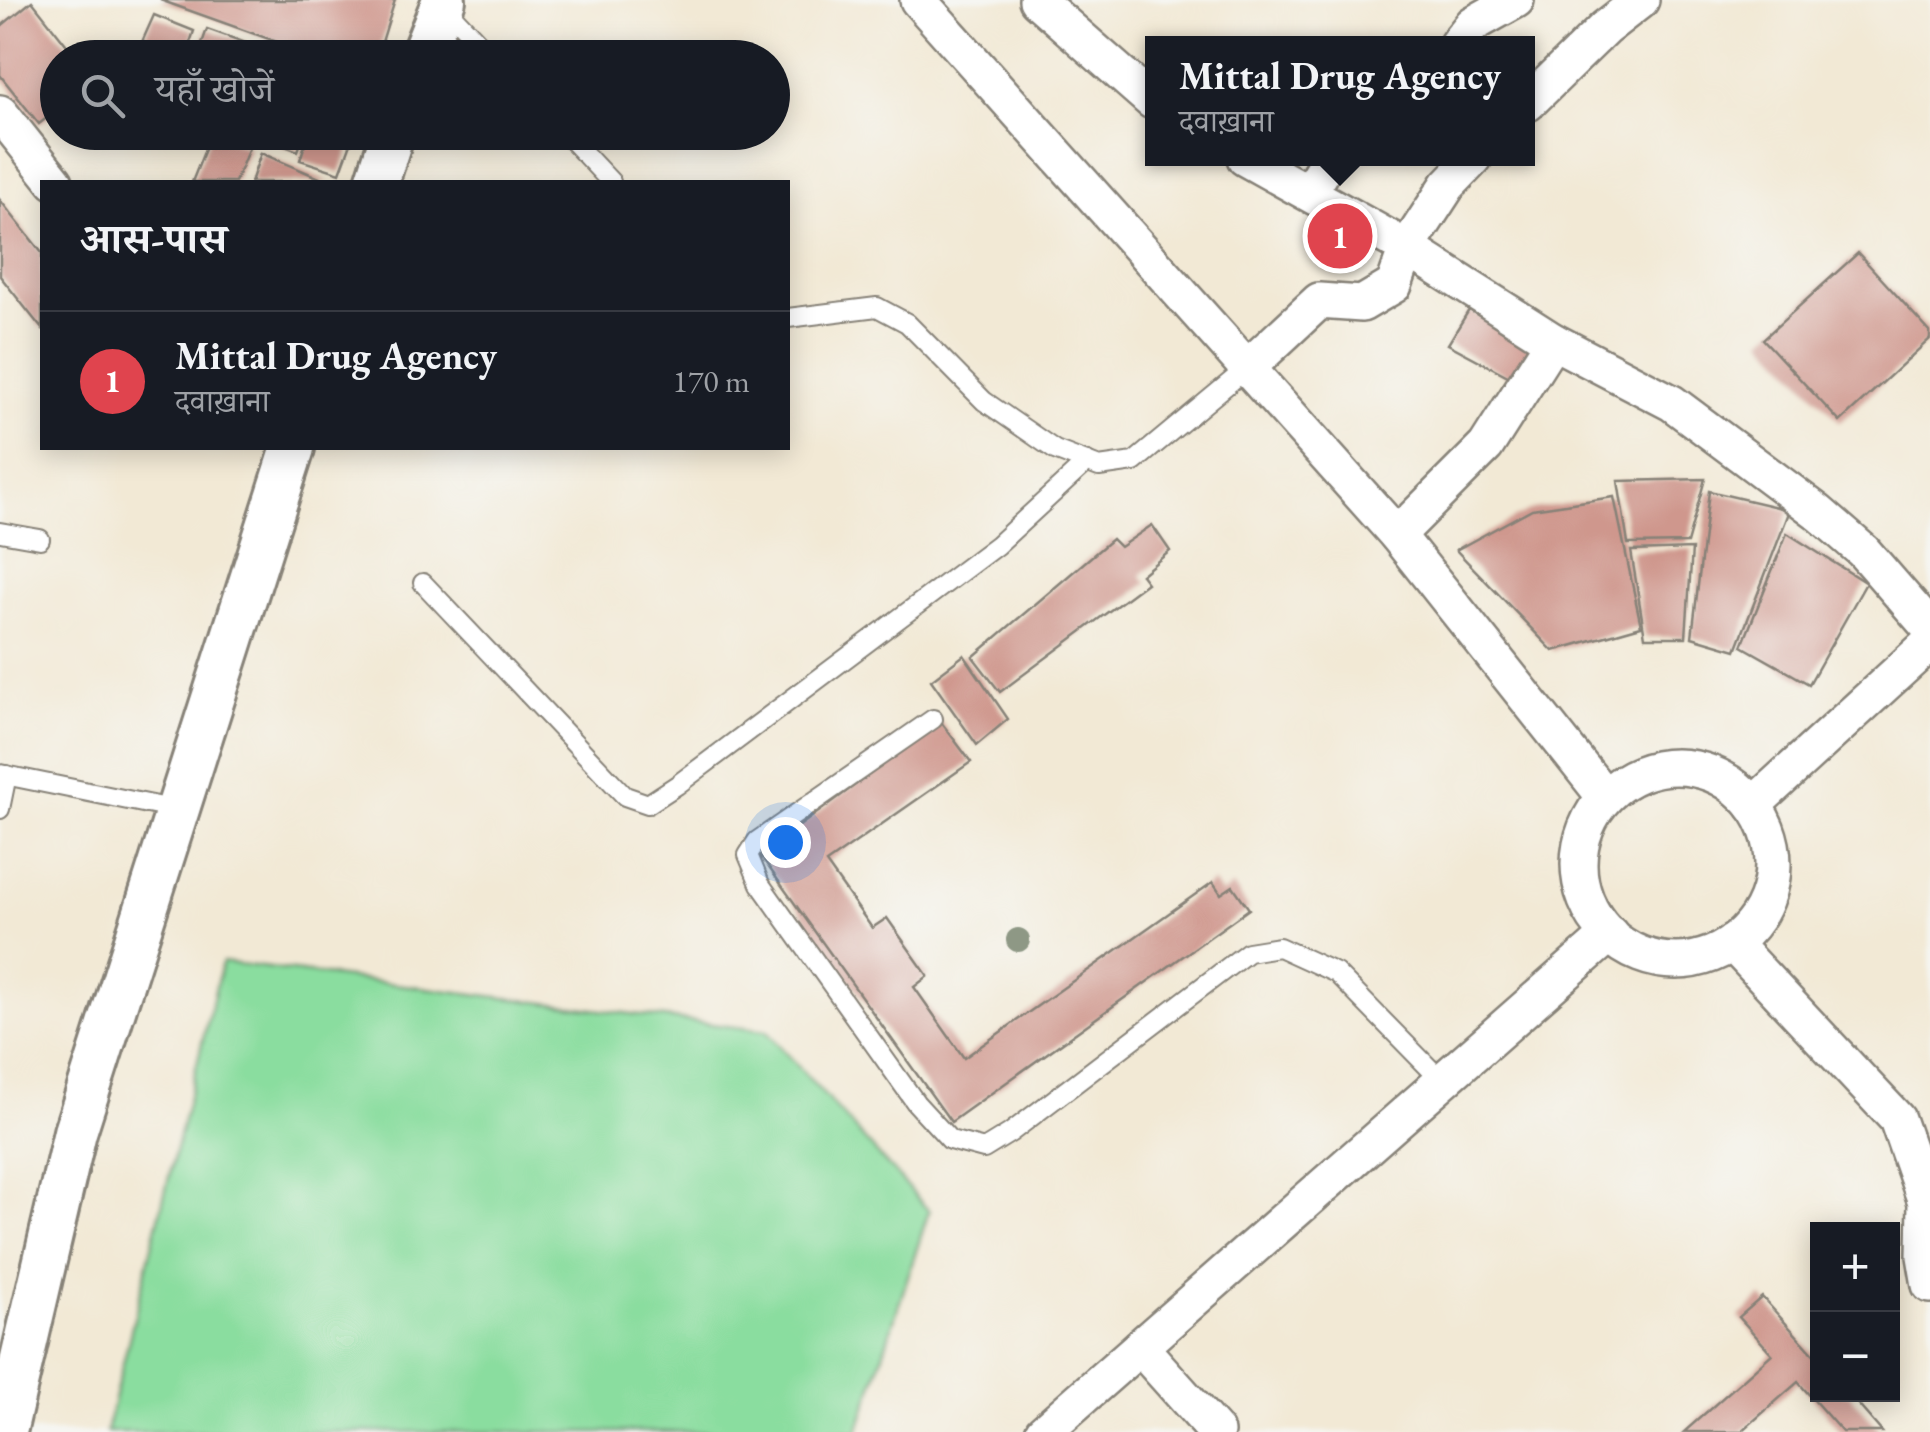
<!DOCTYPE html>
<html lang="hi">
<meta charset="utf-8">
<style>
:root{--surface:#171b24;--page:#242831;--text:#f1f3f6;--muted:#9ea1a6;--line:#363941;--accent:#1a73e8}
body{margin:0;font-family:"EB Garamond","Noto Serif Devanagari",serif;background:var(--page);color:var(--text)}
.controls{position:absolute;right:30px;bottom:30px;display:grid;overflow:hidden;border-radius:0px;box-shadow:0 5px 25px #0003}
.controls button{width:90px;height:90px;display:grid;place-items:center;padding:0;border:0;border-bottom:2px solid var(--line);background:var(--surface);color:var(--text);font:50px sans-serif}
.you{position:absolute;left:785px;top:842px;width:35px;height:35px;margin:-25px;border:8px solid #fff;border-radius:50%;background:#1a73e8;box-shadow:0 0 0 15px #1a73e833}
.badge{display:grid;place-items:center;width:65px;height:65px;border-radius:50%;background:var(--accent);color:#fff;font-size:32px;font-weight:700}
.pin{position:absolute;translate:-50% -50%;border:5px solid #fff;box-shadow:0 2px 10px #0006}
.popup{position:absolute;left:1145px;top:36px;width:390px;height:130px;box-sizing:border-box;display:grid;place-content:center;border-radius:0px;background:var(--surface);filter:drop-shadow(0 2px 8px #0005);font-size:32px;white-space:nowrap;color:var(--muted)}
.popup b{font-size:38px;color:var(--text)}
.popup::after{content:'';position:absolute;left:50%;top:100%;margin-left:-20px;border:20px solid transparent;border-top-color:var(--surface)}
.list{margin:0;padding:0;list-style:none}
h2{display:flex;justify-content:space-between;align-items:center;height:130px;margin:0;padding:0 40px;font-size:42px}
h2 small{font-size:32px;font-weight:400;color:var(--muted)}
.list li{display:grid;grid-template-columns:65px 1fr auto;gap:30px;align-items:center;box-sizing:border-box;height:140px;padding:0 40px;border-top:2px solid var(--line)}
.list b{display:block;font-size:38px;white-space:nowrap}
.list p{margin:0;font-size:32px;white-space:nowrap;color:var(--muted)}
.list em{font-size:32px;font-style:normal;color:var(--muted)}
.icon{flex:none;width:55px;height:55px;fill:none;stroke:currentColor;stroke-width:2;stroke-linecap:round;stroke-linejoin:round}
.map{position:relative;flex:none;width:1930px;height:1432px;overflow:hidden}
.search{position:absolute;background:var(--surface);box-shadow:0 5px 25px #0003;left:40px;top:40px;width:750px;height:110px;display:flex;align-items:center;gap:25px;box-sizing:border-box;padding:0 35px;border-radius:55px;color:var(--muted);font-size:38px}
.panel{position:absolute;background:var(--surface);box-shadow:0 5px 25px #0003;left:40px;top:180px;width:750px;height:270px;border-radius:0px}
.map>svg:first-child{display:block}
.green{fill:#8add9f;stroke:#537c5e;stroke-width:2.5}
.building{fill:#cf978d}
.lines{fill:none;stroke-linecap:round;stroke-linejoin:round}
.service-casing{stroke:#878278;stroke-width:22}
.minor-casing{stroke:#878278;stroke-width:40}
.tertiary-casing{stroke:#878278;stroke-width:48}
.service{stroke:#fff;stroke-width:18}
.minor{stroke:#fff;stroke-width:35}
.tertiary{stroke:#fff;stroke-width:42}
.tree{fill:#8e9885}
</style>
<div class="map">
<svg width="1930" height="1432" viewBox="0 0 1930 1432">
<rect width="100%" height="100%" fill="#f6f6f2"/>
<filter id="ink" filterUnits="userSpaceOnUse"><feTurbulence type="fractalNoise" baseFrequency=".01" numOctaves="2"/><feDisplacementMap in="SourceGraphic" scale="20" xChannelSelector="R" yChannelSelector="G"/><feConvolveMatrix kernelMatrix="1 2 1 2 8 2 1 2 1" color-interpolation-filters="sRGB"/></filter>
<filter id="wash" filterUnits="userSpaceOnUse"><feTurbulence type="fractalNoise" baseFrequency=".0048" numOctaves="4" result="noise"/><feDisplacementMap in="SourceGraphic" scale="40" xChannelSelector="R" yChannelSelector="G"/><feGaussianBlur stdDeviation="2.25" result="paint"/><feColorMatrix in="noise" values="0 0 0 0 0 0 0 0 0 0 0 0 0 0 0 0 0 1.4 0 .05"/><feComposite in="paint" operator="in"/></filter>
<g filter="url(#wash)">
<rect width="100%" height="100%" fill="#f2e9d5"/>
<polygon class="green" points="222,962 766,1031 929,1211 858,1432 106,1432"/>
<g id="blocks">
<g class="building">
<polygon points="160,0 395,0 377,58 322,58"/>
<polygon points="32,1 77,58 58,58 58,109 39,124 0,75 0,27"/>
<polygon points="154,15 194,31 185,58 122,58 128,50 138,51"/>
<polygon points="207,29 285,57 285,58 197,58"/>
<polygon points="261,132 305,132 298,151 260,137"/>
<polygon points="309,132 354,135 340,173 300,160"/>
<polygon points="211,134 249,148 235,182 192,182"/>
<polygon points="261,153 329,182 251,182"/>
<polygon points="0,200 42,253 42,329 0,276"/>
<polygon points="1858,253 1930,332 1930,339 1840,422 1763,339"/>
<polygon points="1469,310 1538,348 1521,383 1448,344"/>
<polygon points="1705,479 1687,543 1628,544 1618,481"/>
<polygon points="1709,491 1790,510 1736,650 1692,637"/>
<polygon points="1614,497 1641,626 1553,651 1456,550 1532,509"/>
<polygon points="1152,525 1170,551 1141,575 1147,583 1000,692 973,657 1112,539 1120,547"/>
<polygon points="1787,533 1866,583 1809,684 1742,646"/>
<polygon points="1692,549 1686,637 1645,637 1631,551"/>
<polygon points="964,655 1008,719 977,745 931,680"/>
<polygon points="941,722 971,762 826,863 872,928 887,918 928,976 914,987 964,1058 1213,882 1221,894 1233,886 1249,909 951,1122 760,855"/>
<polygon points="1762,1297 1818,1359 1818,1394 1849,1394 1882,1432 1842,1432 1798,1382 1741,1432 1684,1432 1772,1354 1739,1317"/>
</g>
</g>
</g>
<g filter="url(#ink)">
<use href="#blocks" fill-opacity="0" stroke="#878278" stroke-width="2.5"/>
<g class="lines">
<defs>
<g id="service">
<polyline points="442,4 493,58"/>
<polyline points="564,132 611,182"/>
<polyline points="788,318 877,307 907,323 984,401 1055,450 1099,467 1134,462 1246,369"/>
<polyline points="0,532 40,539"/>
<polyline points="423,583 625,796 648,804 677,785 997,545 1087,462"/>
<polyline points="933,719 757,841 748,855 760,884 916,1103 950,1140 984,1149 1010,1133 1248,952 1279,947 1336,973 1442,1081"/>
<polyline points="0,774 177,810"/>
<polyline points="0,809 7,775"/>
</g>
<g id="minor">
<polyline points="918,0 1397,535 1605,797"/>
<polyline points="1037,0 1152,101"/>
<polyline points="1457,44 1473,24 1516,0"/>
<polyline points="1528,103 1605,28 1641,0"/>
<polyline points="0,113 55,182"/>
<polyline points="1245,158 1407,248 1553,341 1672,403 1818,512 1863,551 1930,628"/>
<polyline points="1309,192 1329,158"/>
<polyline points="1246,369 1319,301 1362,304 1394,285 1407,248 1448,185 1474,158"/>
<polyline points="1397,535 1486,446 1553,341"/>
<circle cx="1676" cy="864" r="97"/>
<polyline points="1753,805 1930,643"/>
<polyline points="1732,943 1897,1119 1926,1202 1925,1256 1930,1285"/>
<polyline points="1140,1347 1216,1432"/>
<polyline points="1043,1432 1610,934"/>
</g>
<g id="tertiary">
<polyline points="421,58 444,0"/>
<polyline points="377,182 393,132"/>
<polyline points="5,1432 75,1132 293,448"/>
</g>
</defs>
<use href="#service" class="service-casing"/>
<use href="#minor" class="minor-casing"/>
<use href="#tertiary" class="tertiary-casing"/>
<use href="#service" class="service"/>
<use href="#minor" class="minor"/>
<use href="#tertiary" class="tertiary"/>
</g>
<circle class="tree" cx="1018" cy="940" r="12"/>
</g>
</svg>
<div class="controls">
<button>+</button>
<button>−</button>
</div>
<div class="you"></div>
<div class="pin badge" style="left:1340px;top:236px;background:#e0444e">1</div>
<div class="popup"><b>Mittal Drug Agency</b>दवाख़ाना</div>
<div class="search"><svg class="icon" aria-label="search" viewBox="0 0 24 24"><circle cx="10" cy="10" r="6"/><path d="M15 15l6 6"/></svg>यहाँ खोजें</div>
<section class="panel">
<h2>आस-पास<small></small></h2>
<ul class="list">
<li><span class="badge" style="background:#e0444e">1</span><div><b>Mittal Drug Agency</b><p>दवाख़ाना</p></div><em>170 m</em></li>
</ul>
</section>
</div>
